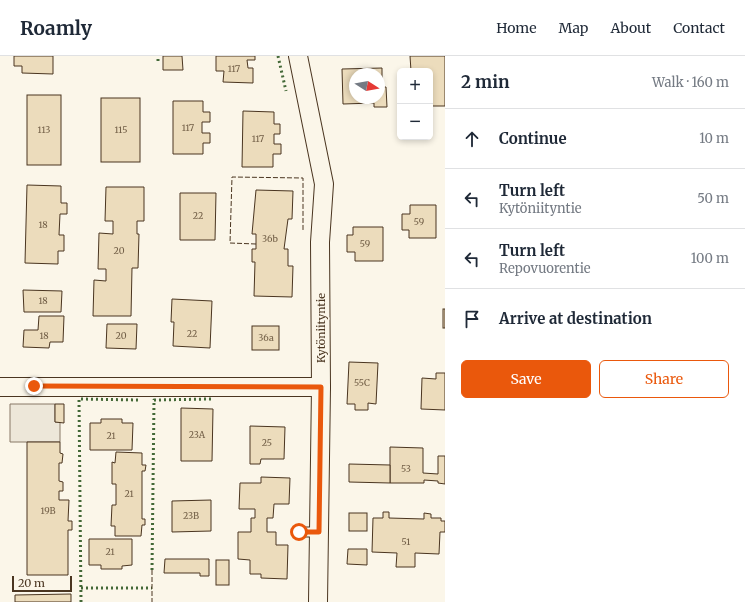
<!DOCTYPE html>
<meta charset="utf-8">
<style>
:root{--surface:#fff;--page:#f6f6f7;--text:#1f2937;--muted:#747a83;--line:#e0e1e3;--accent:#ea580c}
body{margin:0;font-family:Merriweather,serif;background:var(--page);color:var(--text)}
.controls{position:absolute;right:12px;top:12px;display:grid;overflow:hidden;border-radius:6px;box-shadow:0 2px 6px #0003}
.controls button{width:36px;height:36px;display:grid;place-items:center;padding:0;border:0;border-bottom:1px solid var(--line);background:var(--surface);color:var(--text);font:20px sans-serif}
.compass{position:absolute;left:349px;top:12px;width:36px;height:36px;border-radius:50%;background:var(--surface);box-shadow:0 2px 6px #0003;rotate:101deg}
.scale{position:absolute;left:12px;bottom:10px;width:60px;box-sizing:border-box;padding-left:4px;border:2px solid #4a3520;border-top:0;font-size:11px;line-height:14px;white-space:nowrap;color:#4a3520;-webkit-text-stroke:3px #fbf6e9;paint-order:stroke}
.stop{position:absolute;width:12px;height:12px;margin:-9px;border:3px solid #ea580c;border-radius:50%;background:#fff}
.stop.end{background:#ea580c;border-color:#fff;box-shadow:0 1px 4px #0008}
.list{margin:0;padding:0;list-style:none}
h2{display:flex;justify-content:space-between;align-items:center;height:52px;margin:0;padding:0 16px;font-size:17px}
h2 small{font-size:13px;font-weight:400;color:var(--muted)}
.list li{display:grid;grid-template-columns:26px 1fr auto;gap:12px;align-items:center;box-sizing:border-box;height:60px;padding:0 16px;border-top:1px solid var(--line)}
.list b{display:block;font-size:15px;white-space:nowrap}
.list p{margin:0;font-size:13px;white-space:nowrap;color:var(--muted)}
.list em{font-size:13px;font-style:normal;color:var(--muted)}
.actions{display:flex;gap:8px;padding:12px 16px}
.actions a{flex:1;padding:9px 0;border:1px solid var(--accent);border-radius:6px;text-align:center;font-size:14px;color:var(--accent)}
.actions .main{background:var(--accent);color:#fff}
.icon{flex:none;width:22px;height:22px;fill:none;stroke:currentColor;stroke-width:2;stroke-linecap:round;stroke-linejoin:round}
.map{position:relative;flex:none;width:445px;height:546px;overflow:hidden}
header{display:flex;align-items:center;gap:24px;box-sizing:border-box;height:56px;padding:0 20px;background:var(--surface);border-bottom:1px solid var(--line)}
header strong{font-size:19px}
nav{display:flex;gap:22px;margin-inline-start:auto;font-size:14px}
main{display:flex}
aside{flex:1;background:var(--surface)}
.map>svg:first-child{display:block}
.parking{fill:#ede7d9;stroke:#887966}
.building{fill:#ecdcbc;stroke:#4a3520;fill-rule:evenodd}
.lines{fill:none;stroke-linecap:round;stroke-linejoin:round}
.lane-casing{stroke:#4a3520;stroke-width:11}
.street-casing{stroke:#4a3520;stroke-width:20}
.lane{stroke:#fbf6e9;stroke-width:9}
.street{stroke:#fbf6e9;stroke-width:18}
.hedge{stroke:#436837;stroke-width:3;stroke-dasharray:2 3;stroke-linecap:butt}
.fence{stroke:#4a3520;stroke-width:1;stroke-dasharray:5 2;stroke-linecap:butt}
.route{stroke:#ea580c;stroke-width:5}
.labels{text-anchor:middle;stroke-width:3;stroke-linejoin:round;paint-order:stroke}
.number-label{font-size:9px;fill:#725f47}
.street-label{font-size:11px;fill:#4a3520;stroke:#fbf6e9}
</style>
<header>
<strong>Roamly</strong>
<nav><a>Home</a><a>Map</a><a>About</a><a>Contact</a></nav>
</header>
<main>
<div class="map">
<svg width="445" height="546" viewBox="0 0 445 546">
<rect width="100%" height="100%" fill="#fbf6e9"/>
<polygon class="parking" points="10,348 55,348 55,366 60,366 60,386 10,386"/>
<g class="building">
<polygon points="14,0 53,0 53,18 22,17 22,10 14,10"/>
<polygon points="163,0 182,0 183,14 163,14"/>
<polygon points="216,0 255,0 255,4 247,4 248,12 253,12 253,27 223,26 224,15 216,15"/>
<polygon points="410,0 445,0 445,50 430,50 430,15 411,15"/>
<path d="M382,12v19h4l1,20h-13v-4l-31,1 -1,-35zM355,18h24v24h-24z"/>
<rect x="27" y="39" width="34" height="70"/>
<rect x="101" y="42" width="39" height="64"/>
<polygon points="173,45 203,45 203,56 210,56 210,66 202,66 202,77 210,77 210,87 203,87 203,98 173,98"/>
<polygon points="243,55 274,56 274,68 280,68 280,78 274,78 274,88 281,88 281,98 273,98 273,111 242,111"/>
<polygon points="27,129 61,130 61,147 67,147 67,158 60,158 59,179 64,179 64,195 58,195 58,208 25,207"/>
<polygon points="106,131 144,131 144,165 137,165 137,178 139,178 138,212 132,212 131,260 93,260 94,224 106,225 106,213 98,213 99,177 113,178 113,165 105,165"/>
<polygon points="256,134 293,135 292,163 288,163 284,193 288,193 288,210 293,210 292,241 254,240 255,206 252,206 252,193 256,193 256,178 252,178"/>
<polygon points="180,137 216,137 215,184 180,184"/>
<polygon points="410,149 436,149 436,182 409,182 409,174 402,174 402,158 410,158"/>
<polygon points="353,171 383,171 383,205 355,205 355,196 347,196 347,179 353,179"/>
<polygon points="23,234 62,235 61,256 24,256"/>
<polygon points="172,243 212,245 210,292 173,290 174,266 171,266"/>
<rect x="443" y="253" width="2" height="19"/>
<polygon points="39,260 64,260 63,286 50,286 49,292 23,291 24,274 38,274"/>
<polygon points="107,268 137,268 136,293 106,292"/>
<rect x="252" y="270" width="27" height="24"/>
<polygon points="349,306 378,307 376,348 368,347 368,354 355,354 355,348 347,348"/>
<polygon points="436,317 445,317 445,354 421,353 422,322 436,323"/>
<polygon points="55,348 64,348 64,367 55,366"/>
<polygon points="181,352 213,353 212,405 181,405"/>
<polygon points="101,363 122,363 122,367 133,367 132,394 90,394 90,367 101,367"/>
<polygon points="250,370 285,371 284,403 261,403 260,408 250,408"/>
<polygon points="27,386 60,386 60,397 63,398 62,407 59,407 59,425 63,426 63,435 59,435 59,444 69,444 68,465 72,465 72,474 68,474 68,519 27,519"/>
<polygon points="390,391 423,392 423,417 438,418 438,400 445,400 445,428 438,427 438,425 424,424 424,427 390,427"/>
<polygon points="116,396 142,397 142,409 146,409 145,415 142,415 142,463 145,463 145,469 142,469 141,480 115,480 115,470 111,470 112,449 116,449 116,428 112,428 112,406 115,407"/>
<polygon points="349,408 390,409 390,427 349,426"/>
<polygon points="261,421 290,422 289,448 274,448 273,462 267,462 267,476 276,476 276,489 288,489 287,523 261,522 261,518 250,518 250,504 238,503 238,476 251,476 251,462 255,462 255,453 239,453 240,427 261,427"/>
<polygon points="211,444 211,475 172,476 172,445"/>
<polygon points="383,456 389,456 389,462 424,463 424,457 431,458 431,462 441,462 441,465 445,465 445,476 440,476 439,498 415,497 415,511 396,511 397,497 372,496 373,462 383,462"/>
<rect x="349" y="457" width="18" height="18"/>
<polygon points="89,483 132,483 132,509 122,510 122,513 101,513 101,509 89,509"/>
<polygon points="348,493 367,493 367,509 347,508"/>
<polygon points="165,503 209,503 209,520 200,520 200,517 164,517"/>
<rect x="216" y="504" width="13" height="25"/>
<polygon points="71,538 71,546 15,546 15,539"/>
</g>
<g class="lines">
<defs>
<polyline id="lane" points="299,476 319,476"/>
<g id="street">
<polyline points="298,0 324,128 320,186 321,331 318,546"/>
<polyline points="0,331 321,331"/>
</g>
</defs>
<use href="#lane" class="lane-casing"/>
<use href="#street" class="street-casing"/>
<use href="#lane" class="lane"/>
<use href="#street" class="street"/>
<g class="hedge">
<polyline points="278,0 286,35"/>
<polyline points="158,5 158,0"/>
<polyline points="152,514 154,344 211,343"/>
<polyline points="81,532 152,532"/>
<polyline points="81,546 79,343 139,344"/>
</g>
<g class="fence">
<polyline points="256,188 230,187 232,121 303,122 303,175"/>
<polyline points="152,514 152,546"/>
</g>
</g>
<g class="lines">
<polyline class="route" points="34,330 321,331 319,476 299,476"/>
</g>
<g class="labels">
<g class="number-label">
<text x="234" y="16">117</text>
<text x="188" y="75">117</text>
<text x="44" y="77">113</text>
<text x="121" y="77">115</text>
<text x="258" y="86">117</text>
<text x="198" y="163">22</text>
<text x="419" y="169">59</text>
<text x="43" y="172">18</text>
<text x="270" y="186">36b</text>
<text x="365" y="191">59</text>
<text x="119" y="198">20</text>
<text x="43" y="248">18</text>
<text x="192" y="281">22</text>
<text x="44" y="283">18</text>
<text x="121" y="283">20</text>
<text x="266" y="285">36a</text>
<text x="362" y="330">55C</text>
<text x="197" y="382">23A</text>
<text x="111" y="383">21</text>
<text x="267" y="390">25</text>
<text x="406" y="416">53</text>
<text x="129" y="441">21</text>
<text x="48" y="458">19B</text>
<text x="191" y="463">23B</text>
<text x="406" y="489">51</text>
<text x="110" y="499">21</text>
</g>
<g class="street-label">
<text transform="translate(321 272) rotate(-90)" y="4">Kytöniityntie</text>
</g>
</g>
</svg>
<div class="controls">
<button>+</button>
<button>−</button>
</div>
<svg class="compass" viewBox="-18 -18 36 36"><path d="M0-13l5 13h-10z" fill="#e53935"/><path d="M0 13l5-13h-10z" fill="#747a83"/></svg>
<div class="scale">20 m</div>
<div class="stop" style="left:299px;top:476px"></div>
<div class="stop end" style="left:34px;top:330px"></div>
</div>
<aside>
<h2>2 min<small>Walk · 160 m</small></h2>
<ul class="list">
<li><svg class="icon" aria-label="ahead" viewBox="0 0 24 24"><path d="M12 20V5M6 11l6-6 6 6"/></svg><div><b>Continue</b></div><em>10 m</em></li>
<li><svg class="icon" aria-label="left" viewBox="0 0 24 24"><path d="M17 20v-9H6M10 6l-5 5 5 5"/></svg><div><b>Turn left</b><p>Kytöniityntie</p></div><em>50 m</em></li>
<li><svg class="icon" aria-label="left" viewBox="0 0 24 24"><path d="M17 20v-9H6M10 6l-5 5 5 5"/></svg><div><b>Turn left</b><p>Repovuorentie</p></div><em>100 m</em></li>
<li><svg class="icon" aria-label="arrive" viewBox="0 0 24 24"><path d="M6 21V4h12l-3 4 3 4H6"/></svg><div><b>Arrive at destination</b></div></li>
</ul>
<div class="actions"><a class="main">Save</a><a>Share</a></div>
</aside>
</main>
